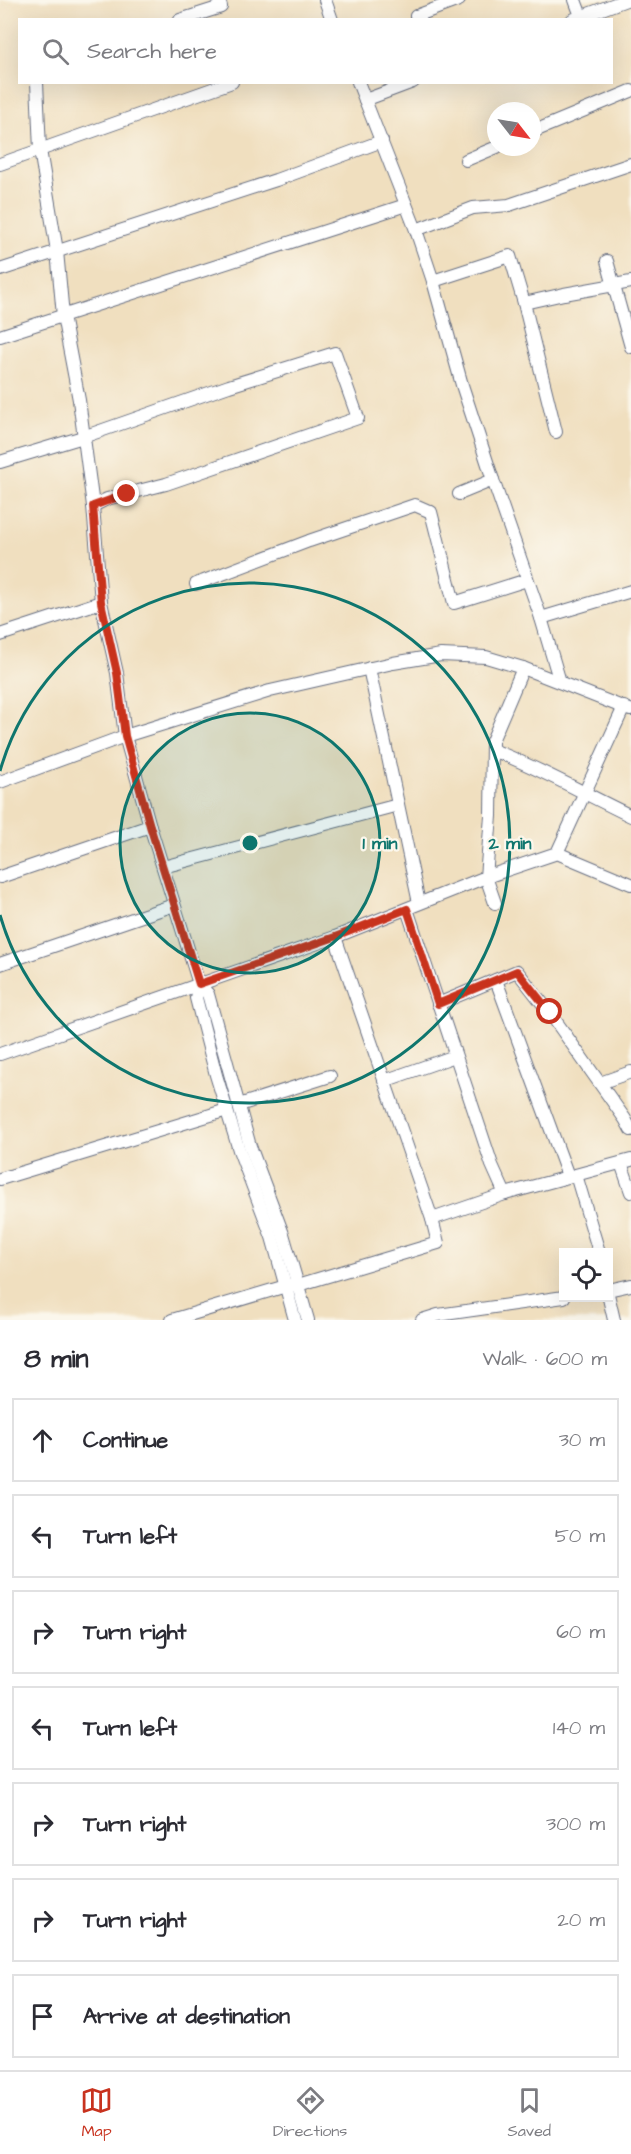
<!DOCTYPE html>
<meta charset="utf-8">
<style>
:root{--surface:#fff;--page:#f7f7f7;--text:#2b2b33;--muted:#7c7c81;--line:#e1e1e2;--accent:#c8321e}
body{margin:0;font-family:"Architects Daughter",sans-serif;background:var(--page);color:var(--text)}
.controls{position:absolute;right:18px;bottom:18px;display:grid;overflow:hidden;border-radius:0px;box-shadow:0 6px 24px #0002}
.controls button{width:54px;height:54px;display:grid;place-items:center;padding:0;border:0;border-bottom:2px solid var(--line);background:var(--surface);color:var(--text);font:30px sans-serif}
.compass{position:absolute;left:487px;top:102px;width:54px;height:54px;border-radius:50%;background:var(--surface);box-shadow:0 6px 24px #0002;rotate:121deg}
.stop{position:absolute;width:18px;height:18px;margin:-14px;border:4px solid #c8321e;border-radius:50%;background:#fff}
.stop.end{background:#c8321e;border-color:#fff;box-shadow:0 2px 6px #0008}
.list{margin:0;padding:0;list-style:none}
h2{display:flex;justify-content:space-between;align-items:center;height:78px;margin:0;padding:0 24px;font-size:26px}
h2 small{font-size:20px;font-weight:400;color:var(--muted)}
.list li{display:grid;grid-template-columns:39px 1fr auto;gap:18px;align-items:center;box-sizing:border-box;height:84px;margin:0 12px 12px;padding:0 12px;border:2px solid var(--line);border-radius:0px}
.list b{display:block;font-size:22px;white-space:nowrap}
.list em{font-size:20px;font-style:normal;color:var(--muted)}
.icon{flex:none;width:33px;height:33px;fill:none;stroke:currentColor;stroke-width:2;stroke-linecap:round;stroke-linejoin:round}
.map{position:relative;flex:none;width:631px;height:1320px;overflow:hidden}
.search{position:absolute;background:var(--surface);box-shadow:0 6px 24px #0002;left:18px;right:18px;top:18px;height:66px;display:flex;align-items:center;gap:15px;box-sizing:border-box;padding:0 21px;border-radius:0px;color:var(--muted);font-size:22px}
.sheet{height:750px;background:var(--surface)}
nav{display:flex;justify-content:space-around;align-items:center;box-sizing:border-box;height:84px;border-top:2px solid var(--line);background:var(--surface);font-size:16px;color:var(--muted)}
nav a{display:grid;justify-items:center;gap:3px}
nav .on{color:var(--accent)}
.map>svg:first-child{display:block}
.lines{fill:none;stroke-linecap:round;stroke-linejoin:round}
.minor-casing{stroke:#666d80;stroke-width:14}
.minor{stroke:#fff;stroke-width:12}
.route{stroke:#c8321e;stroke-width:8}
.ring{fill:none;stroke:#0f766e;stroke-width:3}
.centre{fill:#0f766e;stroke:#fbf7ec;stroke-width:3}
.ring-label{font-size:18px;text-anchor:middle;font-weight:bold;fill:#0f766e;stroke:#fbf7ec;stroke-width:4.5;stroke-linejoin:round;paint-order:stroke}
</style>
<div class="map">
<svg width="631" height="1320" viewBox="0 0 631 1320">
<rect width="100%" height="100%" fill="#fbf7ec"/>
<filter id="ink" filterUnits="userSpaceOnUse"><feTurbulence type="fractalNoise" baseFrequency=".0167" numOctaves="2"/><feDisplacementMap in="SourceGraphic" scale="12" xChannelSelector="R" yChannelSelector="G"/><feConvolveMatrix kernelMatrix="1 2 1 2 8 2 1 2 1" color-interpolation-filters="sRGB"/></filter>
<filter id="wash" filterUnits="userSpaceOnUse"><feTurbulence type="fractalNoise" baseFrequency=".008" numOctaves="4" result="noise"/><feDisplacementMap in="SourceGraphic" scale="24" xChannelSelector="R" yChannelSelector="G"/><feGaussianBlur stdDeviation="1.35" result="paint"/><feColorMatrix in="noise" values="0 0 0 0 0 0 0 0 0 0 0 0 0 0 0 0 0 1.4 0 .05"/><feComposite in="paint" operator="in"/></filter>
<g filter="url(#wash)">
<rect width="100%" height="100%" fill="#f0dfbf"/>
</g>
<g filter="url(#ink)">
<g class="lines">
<defs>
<g id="minor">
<polyline points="325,0 332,20"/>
<polyline points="575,0 581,16"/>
<polyline points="416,16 459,0"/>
<polyline points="180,20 221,7 219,0"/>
<polyline points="572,20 626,0"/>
<polyline points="37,82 40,150 57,251 63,316 79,400 93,506 101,602 117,673 125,736 150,826 199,984 208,994 250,1146 283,1234 308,1320"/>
<polyline points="358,82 416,230 433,281 510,256 524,303 564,294 631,282"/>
<polyline points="365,100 413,82"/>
<polyline points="532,132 631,91"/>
<polyline points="466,160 497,147"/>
<polyline points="0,164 232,82"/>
<polyline points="416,230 473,208 509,205 631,164"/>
<polyline points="607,261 631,347"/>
<polyline points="0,270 276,180 382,141"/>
<polyline points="433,281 462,385 493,480"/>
<polyline points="524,303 556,432"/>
<polyline points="0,336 406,205"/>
<polyline points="0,462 83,437 229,386 335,353 358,418 166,484 107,499 93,506"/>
<polyline points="459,494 493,480 541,618 560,682"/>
<polyline points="196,584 309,541 415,505 431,512 454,603 527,580"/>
<polyline points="541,618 631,591"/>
<polyline points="0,635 101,602"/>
<polyline points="369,668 419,903"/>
<path d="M493,750c48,19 92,44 138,66"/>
<polyline points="0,782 125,736 270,691 393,663 441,655 486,657 523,668 630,710"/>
<polyline points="557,853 631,884"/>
<polyline points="163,867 398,805"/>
<polyline points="0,877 150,826"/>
<polyline points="495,903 486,877 491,816 492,741 523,668"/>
<polyline points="407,909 492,1165 505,1194"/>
<polyline points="0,964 174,905"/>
<polyline points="496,980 568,1176"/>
<polyline points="199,984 196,998 216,1075 239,1150 272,1237 295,1320"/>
<polyline points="438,1004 517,971 550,1013 625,1119 631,1130"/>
<polyline points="0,1054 335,937 486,877 557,853 624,707"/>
<polyline points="384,1081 455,1056"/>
<polyline points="600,1083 631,1072"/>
<polyline points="239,1105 330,1076"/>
<polyline points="621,1163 631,1192"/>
<polyline points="576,1175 599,1252"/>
<polyline points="0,1179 227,1110"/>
<polyline points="432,1219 505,1194 631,1160"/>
<polyline points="608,1290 631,1285"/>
<polyline points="608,1294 614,1320"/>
<polyline points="172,1320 286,1286 298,1285 438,1243 432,1219 335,937"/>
<polyline points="422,1320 438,1315 564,1297"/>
</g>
</defs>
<use href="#minor" class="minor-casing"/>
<use href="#minor" class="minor"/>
</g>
</g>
<g class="lines" filter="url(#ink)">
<polyline class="route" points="127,494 93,506 101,602 117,673 125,736 150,826 199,984 335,937 407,909 438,1004 517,971 550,1012"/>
</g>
<circle cx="250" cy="843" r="130" fill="#0f766e" fill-opacity=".12"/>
<g class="ring">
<circle cx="250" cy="843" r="130"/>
<path d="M0 771A260 260 0 1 1 0 915"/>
</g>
<circle cx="250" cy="843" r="9" class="centre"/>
<g class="ring-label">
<text x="380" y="849">1 min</text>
<text x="510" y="849">2 min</text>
</g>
</svg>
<div class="controls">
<button><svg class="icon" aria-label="locate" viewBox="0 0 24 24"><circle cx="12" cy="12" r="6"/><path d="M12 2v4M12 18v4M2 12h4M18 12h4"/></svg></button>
</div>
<svg class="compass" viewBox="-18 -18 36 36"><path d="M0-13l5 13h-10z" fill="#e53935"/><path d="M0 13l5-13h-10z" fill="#7c7c81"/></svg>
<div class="stop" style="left:550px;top:1012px"></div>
<div class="stop end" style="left:127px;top:494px"></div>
<div class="search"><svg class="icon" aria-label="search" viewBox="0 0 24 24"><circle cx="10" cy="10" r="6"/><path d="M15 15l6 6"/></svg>Search here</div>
</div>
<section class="sheet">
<h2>8 min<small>Walk · 600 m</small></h2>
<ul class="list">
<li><svg class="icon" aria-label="ahead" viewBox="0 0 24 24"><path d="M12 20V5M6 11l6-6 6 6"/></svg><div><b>Continue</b></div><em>30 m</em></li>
<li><svg class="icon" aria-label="left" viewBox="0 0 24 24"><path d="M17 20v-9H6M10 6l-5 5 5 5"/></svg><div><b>Turn left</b></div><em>50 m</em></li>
<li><svg class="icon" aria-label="right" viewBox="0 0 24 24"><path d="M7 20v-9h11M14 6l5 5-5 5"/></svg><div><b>Turn right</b></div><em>60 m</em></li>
<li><svg class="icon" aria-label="left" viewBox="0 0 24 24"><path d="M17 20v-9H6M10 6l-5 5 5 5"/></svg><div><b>Turn left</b></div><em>140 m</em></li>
<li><svg class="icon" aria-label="right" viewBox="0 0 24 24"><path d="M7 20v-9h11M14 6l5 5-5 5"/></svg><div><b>Turn right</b></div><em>300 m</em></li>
<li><svg class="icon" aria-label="right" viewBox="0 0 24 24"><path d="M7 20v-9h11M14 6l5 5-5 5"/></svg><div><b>Turn right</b></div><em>20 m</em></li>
<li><svg class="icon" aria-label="arrive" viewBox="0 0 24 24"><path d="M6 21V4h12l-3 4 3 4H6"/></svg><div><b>Arrive at destination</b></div></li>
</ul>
</section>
<nav>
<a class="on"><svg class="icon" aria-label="map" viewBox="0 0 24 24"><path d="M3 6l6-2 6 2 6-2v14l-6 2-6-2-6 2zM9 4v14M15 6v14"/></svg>Map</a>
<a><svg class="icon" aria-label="directions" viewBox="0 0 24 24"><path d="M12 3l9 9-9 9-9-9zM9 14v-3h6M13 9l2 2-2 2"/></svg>Directions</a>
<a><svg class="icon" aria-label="saved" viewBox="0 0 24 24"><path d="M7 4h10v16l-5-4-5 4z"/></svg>Saved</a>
</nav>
